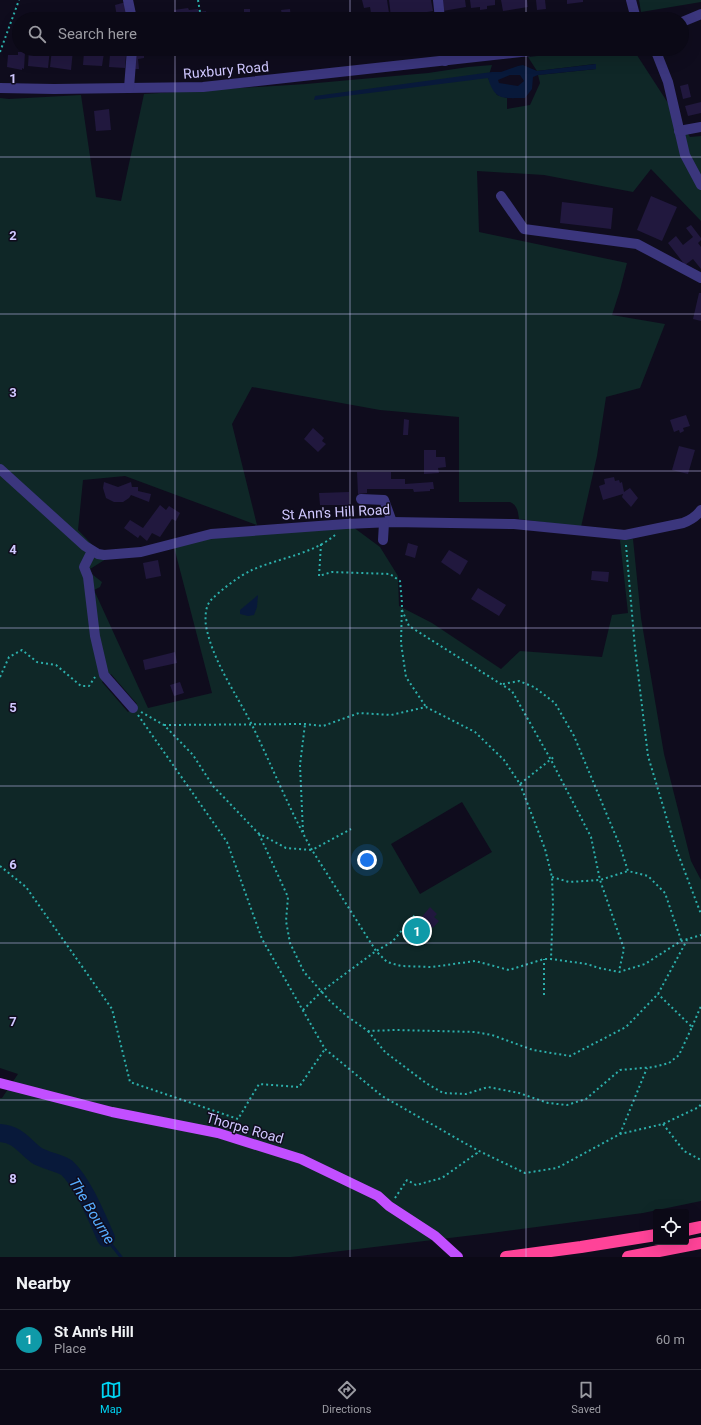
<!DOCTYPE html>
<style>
:root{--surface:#0b0916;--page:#191723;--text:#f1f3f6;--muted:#9a9aa1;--line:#2b2a35;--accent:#00d4f3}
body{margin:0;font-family:Roboto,sans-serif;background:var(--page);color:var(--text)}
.controls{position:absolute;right:12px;bottom:12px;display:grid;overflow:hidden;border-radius:4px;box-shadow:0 4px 16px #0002}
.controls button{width:36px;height:36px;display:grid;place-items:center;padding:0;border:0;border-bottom:1px solid var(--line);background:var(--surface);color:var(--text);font:20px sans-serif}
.you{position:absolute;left:367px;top:860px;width:14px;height:14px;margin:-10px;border:3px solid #fff;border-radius:50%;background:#1a73e8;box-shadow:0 0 0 6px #1a73e833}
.badge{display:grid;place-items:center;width:26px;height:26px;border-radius:50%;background:var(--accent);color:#fff;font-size:13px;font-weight:700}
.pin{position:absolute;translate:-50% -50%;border:2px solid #fff;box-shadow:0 1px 4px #0006}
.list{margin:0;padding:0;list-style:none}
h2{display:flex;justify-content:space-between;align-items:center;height:52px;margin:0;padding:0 16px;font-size:17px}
h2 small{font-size:13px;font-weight:400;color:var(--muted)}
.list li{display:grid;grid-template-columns:26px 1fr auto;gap:12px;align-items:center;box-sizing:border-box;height:60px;padding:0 16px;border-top:1px solid var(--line)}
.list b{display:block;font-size:15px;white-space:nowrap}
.list p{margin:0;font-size:13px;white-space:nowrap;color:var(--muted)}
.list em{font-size:13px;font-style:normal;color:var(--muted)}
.icon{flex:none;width:22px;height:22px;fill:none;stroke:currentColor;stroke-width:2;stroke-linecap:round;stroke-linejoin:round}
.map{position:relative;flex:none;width:701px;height:1257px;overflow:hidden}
.search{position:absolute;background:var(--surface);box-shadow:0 4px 16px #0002;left:12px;right:12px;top:12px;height:44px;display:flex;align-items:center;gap:10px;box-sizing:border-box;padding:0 14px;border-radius:22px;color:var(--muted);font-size:15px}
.sheet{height:112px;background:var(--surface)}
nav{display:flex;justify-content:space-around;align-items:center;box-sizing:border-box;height:56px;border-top:1px solid var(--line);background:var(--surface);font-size:11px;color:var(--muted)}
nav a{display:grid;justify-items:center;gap:2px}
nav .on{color:var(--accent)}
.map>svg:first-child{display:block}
.green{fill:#0f2727;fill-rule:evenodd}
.water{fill:#08193a;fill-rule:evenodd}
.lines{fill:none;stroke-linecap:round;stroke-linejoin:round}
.stream{stroke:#08193a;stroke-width:3}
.river{stroke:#08193a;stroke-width:18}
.building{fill:#21183e}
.path{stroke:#2cafab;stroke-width:2;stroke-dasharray:2 3;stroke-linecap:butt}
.minor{stroke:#3b367d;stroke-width:10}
.major{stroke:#c24fff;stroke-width:10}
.highway{stroke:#ff4398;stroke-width:12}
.grid{fill:none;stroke:#d0c8ff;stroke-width:1;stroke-opacity:0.55}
.labels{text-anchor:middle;stroke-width:3;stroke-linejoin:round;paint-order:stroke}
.street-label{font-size:14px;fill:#d0c8ff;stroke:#0f0c1d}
.water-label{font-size:15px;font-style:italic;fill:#56acff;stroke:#0f0c1d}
.grid-label{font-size:13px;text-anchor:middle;font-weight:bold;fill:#d0c8ff;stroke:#0f0c1d;stroke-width:3;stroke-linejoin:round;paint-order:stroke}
</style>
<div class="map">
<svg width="701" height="1257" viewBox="0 0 701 1257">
<rect width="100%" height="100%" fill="#0f0c1d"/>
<g class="green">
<polygon points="639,0 701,0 701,2 641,12"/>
<path d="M604,49h29l57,88 11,-1v85l-50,-52 -18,23 -89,-17 -67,-4 2,61 148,31 -7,27 -8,25 53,9 -25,64 -34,9 -9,59 -16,71 -62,-8c-1,-8 -2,-14 -9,-17h-51v-85l-79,-7 -128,-23 -20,37 25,101 -132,-49 -42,4 -5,50 28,29 -16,10 3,6 9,7 -2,5 -6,3 54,118 64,-15 -38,-146 37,-9 142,-11 27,20 18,29 1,30 33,17 69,46 19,-18 82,6 10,-42 16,-2 -8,-73 13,-1 8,79 23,136 27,107 10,19v321l-58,12 -152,20 -200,24h-291v-159h2l16,-24 -18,-6v-970l9,1 72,-4 15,102 25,4 23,-107 162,-10 122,-11 40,-6 24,-2 -4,13 9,17 10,3v11l23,-4 10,-22 -2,-8 58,-6 -1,-5 -58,7 -9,-14zM111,674l26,30 -9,8 -26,-30zM462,802l30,50 -72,42 -29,-50z"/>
</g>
<g class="water">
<path d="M596,64v5l-58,6 -5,2 -1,12 -7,9c-22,0 -30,3 -37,-20l-174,22 1,-4 177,-24h9l17,-6 5,-1 14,6zM510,75h10l4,6 -6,5 -19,-3 -1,-3z"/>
<polygon points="258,595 257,607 254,615 248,616 240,614 240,610"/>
<path d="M0,1130l18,4 19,19 18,8 -2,6c-6,-3 -13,-5 -18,-9 -15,-11 -14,-20 -35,-22z"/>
</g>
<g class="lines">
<polyline class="stream" points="106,1238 121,1257"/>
<path class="river" d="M0,1133c19,2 22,11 36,22 9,6 25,8 31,13 16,15 30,50 39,70"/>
</g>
<g class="building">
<polygon points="362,0 387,0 389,13 378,15 378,17 372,19 345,19 345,17 371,13 370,7 364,8"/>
<polygon points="389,0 431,0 433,11 421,13 422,17 402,19 402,15 391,17"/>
<polygon points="442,0 465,0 466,7 443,11"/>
<polygon points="470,0 495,0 495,5 487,6 487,9 480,10 480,7 471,8"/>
<polygon points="501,0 527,0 528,7 503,11"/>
<polygon points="536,0 545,0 546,9 537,10"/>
<polygon points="567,0 583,0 583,2 567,4"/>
<polygon points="126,2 128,15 117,17 115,5"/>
<polygon points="188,8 189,10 198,9 199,12 206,11 207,19 175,19 174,10"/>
<rect x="244" y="9" width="6" height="10"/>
<polygon points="290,9 291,19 283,19 281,10"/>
<polygon points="686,27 688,34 682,37 682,29"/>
<polygon points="29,49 50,49 48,68 28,66"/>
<polygon points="52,49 73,50 71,70 50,67"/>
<polygon points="134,49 144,49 144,58 138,59 139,69 135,69"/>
<polygon points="86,50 91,50 91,53 104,53 102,66 83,65 84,52 86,52"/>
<polygon points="18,52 25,52 24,69 22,68 22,70 7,67 8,55 18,55"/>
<polygon points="110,54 126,55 125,68 109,67"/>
<polygon points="688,84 691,97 683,99 680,86"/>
<polygon points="701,102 701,113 688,116 685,106"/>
<polygon points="109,109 111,130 96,131 94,111"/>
<polygon points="651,196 677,207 662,241 637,230"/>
<polygon points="562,202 613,208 611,229 560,223"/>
<polygon points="691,225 701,238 701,240 698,243 701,247 701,269 693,259 685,265 668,243 676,236 683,245 693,237 686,228"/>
<polygon points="699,293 701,293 701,321 693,319"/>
<polygon points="686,415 690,426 683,428 684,431 680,433 679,430 674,432 670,420"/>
<polygon points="404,419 409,420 408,435 403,435"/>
<polygon points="313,428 324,438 322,441 326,444 318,452 304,439"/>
<polygon points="679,446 695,450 688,474 672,470"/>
<polygon points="424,450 436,450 436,457 445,457 446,467 438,468 439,473 424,474"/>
<polygon points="357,472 391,472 391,479 405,479 405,484 433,482 434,489 430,489 430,491 414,492 413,489 367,489 367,493 358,494"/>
<polygon points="614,477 615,481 619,480 620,483 622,482 624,492 630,488 638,498 631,507 622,497 623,494 603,500 599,486 605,484 604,479"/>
<polygon points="104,482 118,487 131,482 132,487 138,487 138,491 151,494 149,502 131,495 129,498 123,502 114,502 106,498 103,488"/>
<polygon points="349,492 349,505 320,505 319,493"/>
<polygon points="160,505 166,510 169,506 180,513 176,521 172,519 160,537 152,533 147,541 140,535 138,538 124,528 130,520 143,528"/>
<polygon points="408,543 418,546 415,558 405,555"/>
<polygon points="449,550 468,561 460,575 441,562"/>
<polygon points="158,560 161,576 146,579 143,563"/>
<polygon points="592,571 609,572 608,582 591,580"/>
<polygon points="478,588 506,605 499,616 471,599"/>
<polygon points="175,652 177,663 145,670 143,660"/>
<polygon points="180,682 184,693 174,696 170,685"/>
<polygon points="430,907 437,914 434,917 439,921 433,928 420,919"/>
</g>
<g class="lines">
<g class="path">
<polyline points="198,0 200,12"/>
<polyline points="0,52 19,0"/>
<path d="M335,535c-22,19 -56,23 -83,35 -13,6 -31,20 -41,30 -6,6 -6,19 -5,26 7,36 30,67 46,99 20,41 37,84 60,125l39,-21"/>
<polyline points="321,544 319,576 332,572 390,574 400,581 402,603 401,643 406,677 426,707"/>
<polyline points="626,545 635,648 648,756 675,846 701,914"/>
<polyline points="402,610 409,626 512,691 551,760 591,837 600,880 624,949 619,971"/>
<polyline points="0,677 9,657 22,650 37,662 56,665 81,686 89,686 95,677"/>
<polyline points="503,684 519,681 534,687 555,703 574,736 620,846 628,871 648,876 665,893 681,940"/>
<polyline points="141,712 164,725 193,755 213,786 258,833 286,848 312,850 376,951 387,962 401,966 432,967 475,961 509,970 544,959 551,959 587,964 599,968 619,972 645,964 681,941 701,935"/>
<polyline points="138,715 227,842 262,939 325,1049 382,1096 477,1150 525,1173 557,1168 620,1134 663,1124 699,1107 701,1104"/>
<polyline points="164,725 305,724 323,726 359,713 391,715 426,707 475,732 504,760 520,784 555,756"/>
<polyline points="520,784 545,849 552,877 553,904 551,959"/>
<polyline points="303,832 300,765 305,724"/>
<polyline points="259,834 288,897 286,921 290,943 304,972 330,1001 348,1017 368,1031 395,1030 475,1032 492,1035 533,1050 570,1056 626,1027 658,994 687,940"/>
<polyline points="0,866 26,887 112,1009 130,1082 238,1119 259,1084 299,1087 325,1049"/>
<polyline points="552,877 569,882 600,880 628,871"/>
<polyline points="544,995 544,959"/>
<polyline points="303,1010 322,991 376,951 392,942 416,914"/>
<polyline points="692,1027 701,1006"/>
<polyline points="368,1031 385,1052 426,1083 443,1093 466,1094 488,1087 519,1093 548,1103 567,1105 586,1099 620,1070 654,1067 669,1063 679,1055 692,1027 658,994"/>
<polyline points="663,1124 684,1151 701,1160"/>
<polyline points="620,1134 647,1068"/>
<polyline points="395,1198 407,1180 416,1185 442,1178 477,1153 477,1150"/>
</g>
<g class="minor">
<polyline points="128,0 132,19"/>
<polyline points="438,0 440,19"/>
<polyline points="631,0 636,19"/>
<polyline points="682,22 701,14"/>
<polyline points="444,49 445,61"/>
<polyline points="655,49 668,82 685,155 701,185"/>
<polyline points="0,88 54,89 203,87 548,49"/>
<polyline points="129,88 132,49"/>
<polyline points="679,131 701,127"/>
<polyline points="501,196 524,229 637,244 701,278"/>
<path d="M0,469l85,77 13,8 6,1 37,-3 70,-18 135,-10 46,-2 122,2 111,11 58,-12c8,-3 13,-6 18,-13"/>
<polyline points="361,499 384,500 392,522"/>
<polyline points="383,540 384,523"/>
<polyline points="92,551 84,567 88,577 95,636 104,675 133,708"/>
</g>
<polyline class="major" points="0,1083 112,1112 218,1133 301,1159 378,1196 389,1206 435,1236 458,1257"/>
<g class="highway">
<polyline points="686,1230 701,1227"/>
<polyline points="506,1257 581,1247 656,1235"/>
<polyline points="628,1257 701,1243"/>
</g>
</g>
<path class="grid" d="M175,0v19M350,0v19M526,0v19M175,49v1208M350,49v1208M526,49v1208M0,157h701M0,314h701M0,471h701M0,628h701M0,786h701M0,943h701M0,1100h701"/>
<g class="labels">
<g class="street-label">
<text transform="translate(226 70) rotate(-5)" y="5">Ruxbury Road</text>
<text transform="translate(336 512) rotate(-3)" y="5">St Ann's Hill Road</text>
<text transform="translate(245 1128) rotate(16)" y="5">Thorpe Road</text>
</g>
<g class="water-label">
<text transform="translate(92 1211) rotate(59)" y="5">The Bourne</text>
</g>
</g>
<g class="grid-label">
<text x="13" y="83">1</text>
<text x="13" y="240">2</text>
<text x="13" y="397">3</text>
<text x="13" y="554">4</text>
<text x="13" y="712">5</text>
<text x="13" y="869">6</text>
<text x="13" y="1026">7</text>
<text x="13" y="1183">8</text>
</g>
</svg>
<div class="controls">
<button><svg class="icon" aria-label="locate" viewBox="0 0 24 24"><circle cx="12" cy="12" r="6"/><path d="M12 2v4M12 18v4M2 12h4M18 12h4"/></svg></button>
</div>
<div class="you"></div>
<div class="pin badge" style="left:417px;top:931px;background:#0f9aa8">1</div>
<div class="search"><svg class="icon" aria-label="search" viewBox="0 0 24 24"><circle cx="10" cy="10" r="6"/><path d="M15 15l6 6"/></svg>Search here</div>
</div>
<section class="sheet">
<h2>Nearby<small></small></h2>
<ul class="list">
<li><span class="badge" style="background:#0f9aa8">1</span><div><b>St Ann's Hill</b><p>Place</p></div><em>60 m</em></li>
</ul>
</section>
<nav>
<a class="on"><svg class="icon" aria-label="map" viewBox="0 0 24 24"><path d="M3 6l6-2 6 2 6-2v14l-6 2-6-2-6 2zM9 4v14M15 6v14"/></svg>Map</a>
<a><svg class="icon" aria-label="directions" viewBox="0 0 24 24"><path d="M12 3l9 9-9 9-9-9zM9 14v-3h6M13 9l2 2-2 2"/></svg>Directions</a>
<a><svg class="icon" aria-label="saved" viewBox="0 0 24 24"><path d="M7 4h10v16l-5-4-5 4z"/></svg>Saved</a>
</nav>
